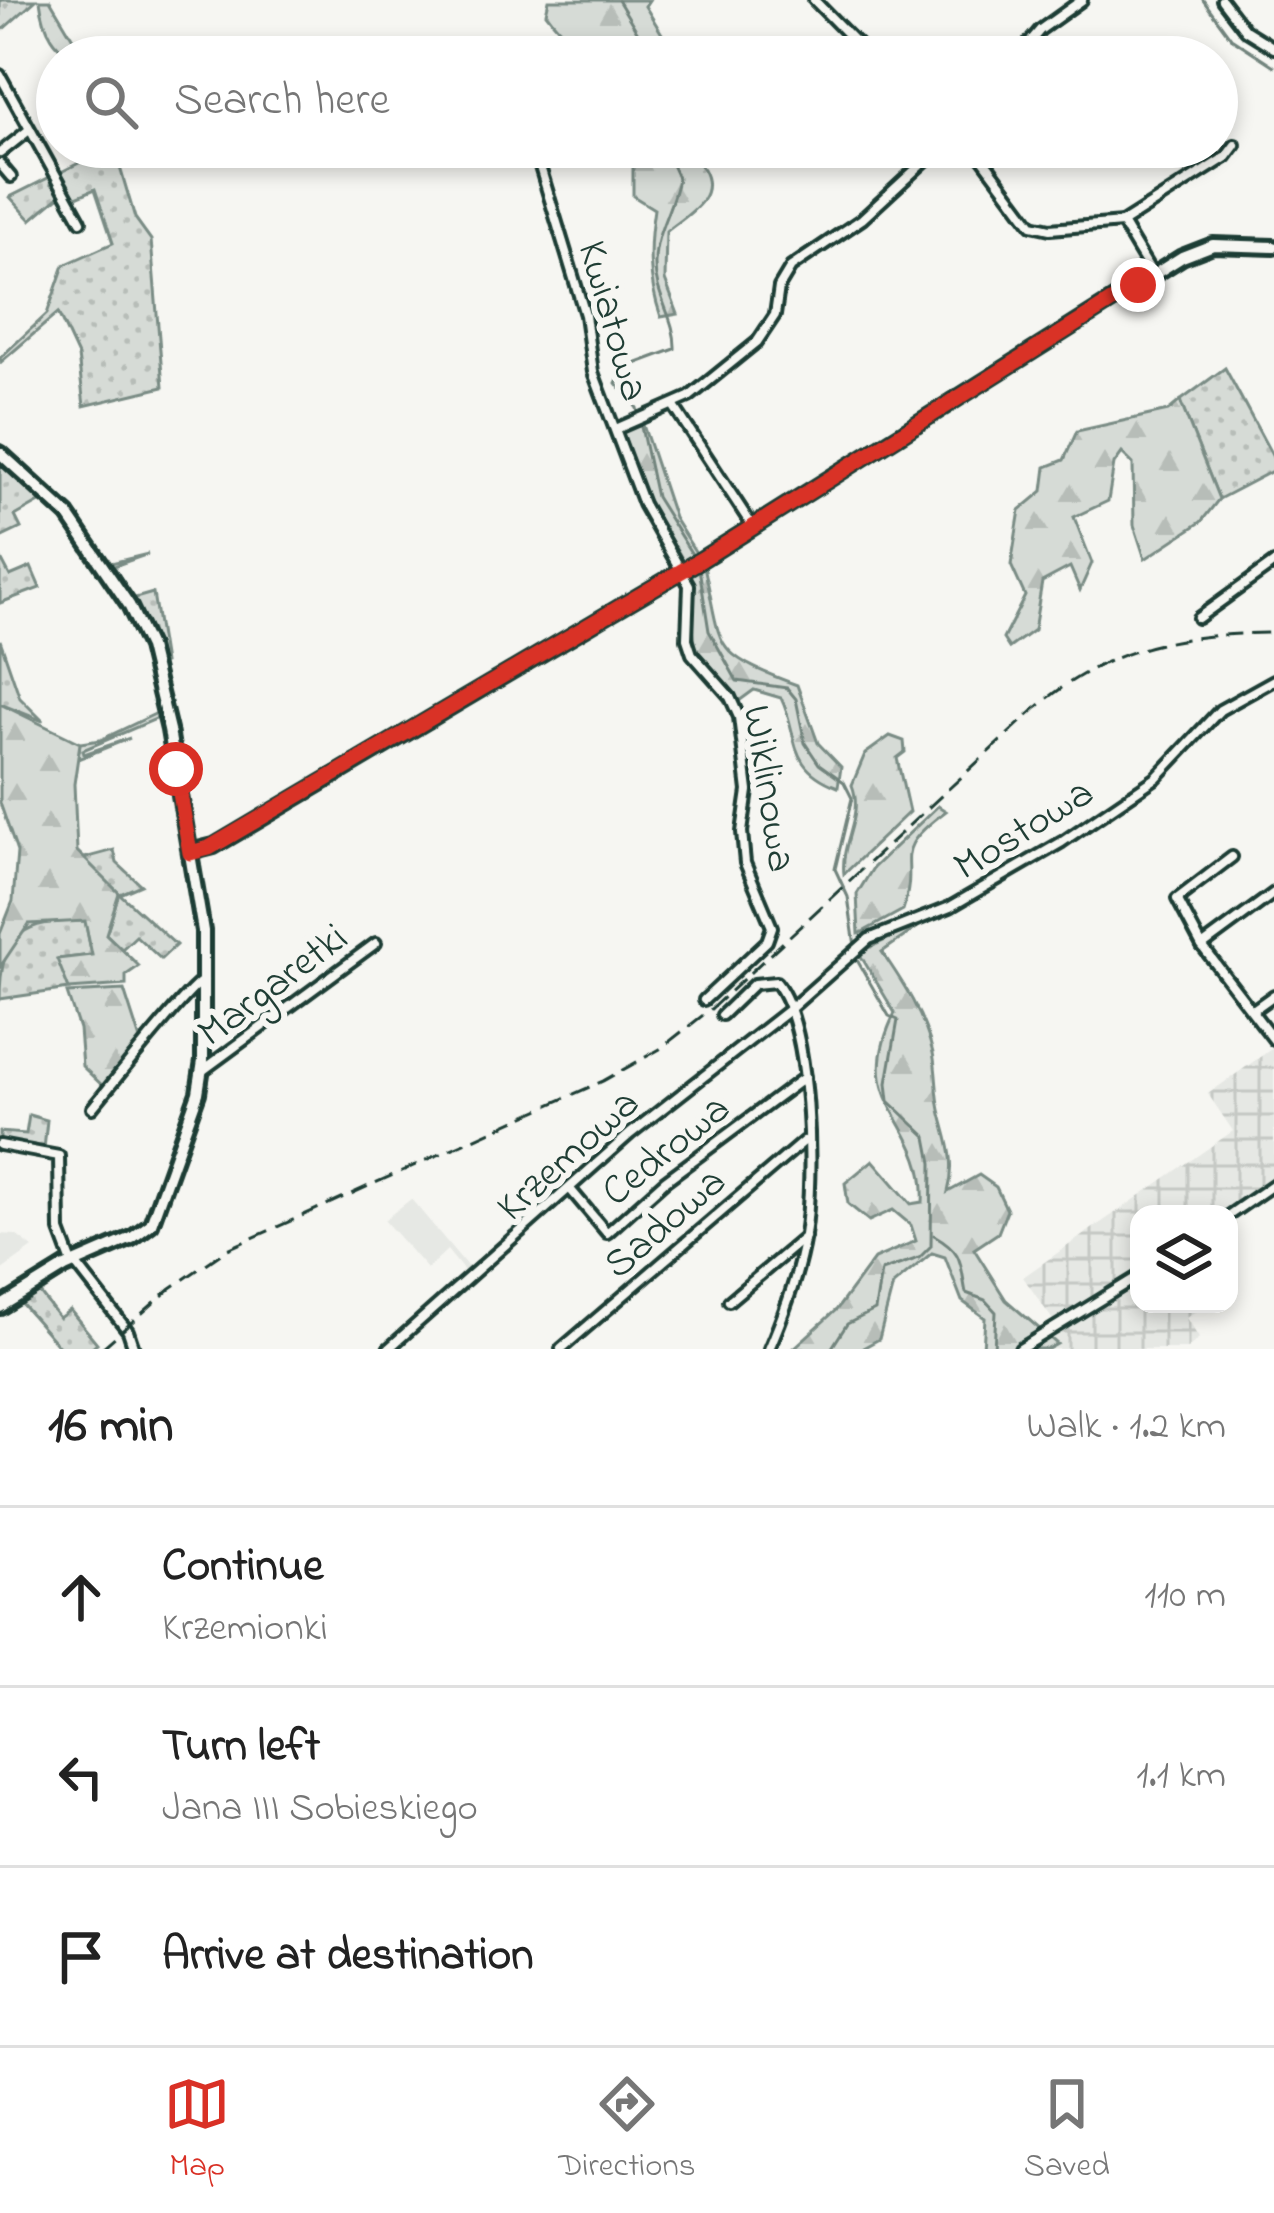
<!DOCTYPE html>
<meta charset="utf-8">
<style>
:root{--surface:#fff;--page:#f6f6f6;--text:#222;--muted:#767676;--line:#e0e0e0;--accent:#d93025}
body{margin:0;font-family:"Indie Flower",sans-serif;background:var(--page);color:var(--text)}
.controls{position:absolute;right:36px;bottom:36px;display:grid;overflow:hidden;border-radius:24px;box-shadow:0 6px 18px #0003}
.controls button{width:108px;height:108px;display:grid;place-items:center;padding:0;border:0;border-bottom:3px solid var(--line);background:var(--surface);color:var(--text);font:60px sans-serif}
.stop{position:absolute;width:36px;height:36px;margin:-27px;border:9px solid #d93025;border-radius:50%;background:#fff}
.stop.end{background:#d93025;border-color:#fff;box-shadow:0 3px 12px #0008}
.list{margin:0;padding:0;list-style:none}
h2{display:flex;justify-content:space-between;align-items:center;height:156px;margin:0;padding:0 48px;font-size:51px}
h2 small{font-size:39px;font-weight:400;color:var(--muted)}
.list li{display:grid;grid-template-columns:78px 1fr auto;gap:36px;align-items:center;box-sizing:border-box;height:180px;padding:0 48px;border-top:3px solid var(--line)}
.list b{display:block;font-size:45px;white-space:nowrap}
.list p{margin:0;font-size:39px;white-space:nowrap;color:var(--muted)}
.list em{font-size:39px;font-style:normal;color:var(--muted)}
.icon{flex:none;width:66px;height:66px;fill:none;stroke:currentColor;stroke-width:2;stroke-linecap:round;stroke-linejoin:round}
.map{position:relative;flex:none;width:1274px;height:1349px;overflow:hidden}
.search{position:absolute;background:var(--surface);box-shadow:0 6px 18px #0003;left:36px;right:36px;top:36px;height:132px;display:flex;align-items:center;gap:30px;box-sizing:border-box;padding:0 42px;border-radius:66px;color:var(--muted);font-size:45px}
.sheet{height:696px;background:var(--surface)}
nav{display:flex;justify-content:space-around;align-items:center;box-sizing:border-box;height:168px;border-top:3px solid var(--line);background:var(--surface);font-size:33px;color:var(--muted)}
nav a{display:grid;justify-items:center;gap:6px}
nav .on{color:var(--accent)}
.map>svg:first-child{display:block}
.built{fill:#e6e8e4}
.industrial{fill:url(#industrial-grid)}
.green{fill:url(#green-dots);stroke:#7a8c85;stroke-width:3}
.forest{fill:url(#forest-firs);stroke:#7a8c85;stroke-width:3}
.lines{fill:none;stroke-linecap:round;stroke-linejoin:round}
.stream{stroke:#72847d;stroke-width:3}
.street-casing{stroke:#1f3d34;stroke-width:16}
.secondary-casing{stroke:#1f3d34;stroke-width:20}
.street{stroke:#f6f6f2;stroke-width:8}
.secondary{stroke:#f6f6f2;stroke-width:10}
.rail{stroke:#1f3d34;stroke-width:3;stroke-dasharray:18 9;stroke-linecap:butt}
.route{stroke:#d93025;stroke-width:15}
.labels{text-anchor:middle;stroke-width:12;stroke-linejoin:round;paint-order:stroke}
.street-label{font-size:42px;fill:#1f3d34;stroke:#f6f6f2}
</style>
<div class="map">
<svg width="1274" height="1349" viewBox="0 0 1274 1349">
<defs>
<pattern id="industrial-grid" width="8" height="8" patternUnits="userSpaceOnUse" patternTransform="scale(3)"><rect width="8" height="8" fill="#e6e8e4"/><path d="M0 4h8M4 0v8" fill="none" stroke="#c5c8c4"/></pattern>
<pattern id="green-dots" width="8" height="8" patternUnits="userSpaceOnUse" patternTransform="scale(3)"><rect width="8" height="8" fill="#d6dbd6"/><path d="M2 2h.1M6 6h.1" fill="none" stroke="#b7bdb8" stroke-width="1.8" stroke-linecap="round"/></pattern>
<pattern id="forest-firs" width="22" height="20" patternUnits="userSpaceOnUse" patternTransform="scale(3)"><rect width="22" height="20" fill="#d6dbd6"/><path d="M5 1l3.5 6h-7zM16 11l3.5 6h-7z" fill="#b7bdb8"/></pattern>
</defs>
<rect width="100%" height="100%" fill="#f6f6f2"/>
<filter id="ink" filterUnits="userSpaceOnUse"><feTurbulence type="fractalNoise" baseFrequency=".00833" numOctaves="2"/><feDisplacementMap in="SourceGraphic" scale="24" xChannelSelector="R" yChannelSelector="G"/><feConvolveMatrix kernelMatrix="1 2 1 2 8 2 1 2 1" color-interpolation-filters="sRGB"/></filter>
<g filter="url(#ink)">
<g class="built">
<polygon points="411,1199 473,1273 468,1276 447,1250 427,1269 384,1220"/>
<polygon points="0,1234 16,1235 33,1248 2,1270"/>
</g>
<g class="industrial">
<polygon points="1274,1047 1274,1183 1227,1214 1139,1214 1139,1272 1057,1326 1023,1277 1233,1131 1208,1094"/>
<polygon points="1139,1283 1139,1304 1206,1304 1186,1318 1199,1338 1187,1349 1048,1349 1056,1344 1051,1340"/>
</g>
<g class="green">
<polygon points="0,0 36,0 0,32"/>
<polygon points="98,147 114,147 135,218 151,240 163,387 84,406 78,356 58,313 1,362 0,358 47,314 64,265 113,243 95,189 74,198 59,173 99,153"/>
<polygon points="54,175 51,184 63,193 31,220 10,197"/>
<polygon points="1225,368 1274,459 1274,470 1219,499 1180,401"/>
<polygon points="0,458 32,482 65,524 45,499 15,516 21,528 0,538"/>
<polygon points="148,554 114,566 132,599 153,593 164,663 157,665 107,564"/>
<polygon points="0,557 10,576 31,567 40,588 0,603"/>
<polygon points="141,635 163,716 83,750 84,754 130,738 78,759 80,743 100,740 159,712"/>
<polygon points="0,640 20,698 43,721 0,704"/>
<polygon points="114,850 117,863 141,885 120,894 176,945 161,959 136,936 122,949 106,934 119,893 81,859"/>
<path d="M85,921l7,34 -34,4 11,30 -69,10c0,-66 23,-79 85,-78z"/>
<polygon points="29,1115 47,1120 44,1149 0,1143 0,1132 26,1134"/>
<polygon points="70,1269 81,1275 72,1272 40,1293 59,1318 70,1310 97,1343 90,1349 61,1349 20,1302"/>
</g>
<g class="forest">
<path d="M40,0h10l34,57c-30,-1 -41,-31 -44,-57z"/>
<path d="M549,0h100l-4,6 31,51c-71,0 -84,16 -130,-44z"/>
<path d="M656,147h27c5,8 15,14 20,22 17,30 -17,46 -37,63l-1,48 13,34 -17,3c-13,-38 -13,-69 -7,-108l-21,-13v-34l23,-7z"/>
<polygon points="1180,401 1219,499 1201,522 1145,559 1134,525 1133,464 1122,453 1114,464 1108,501 1074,517 1092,563 1080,590 1070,567 1042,582 1034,630 1009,648 1003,639 1025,596 1011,565 1020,510 1043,491 1046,467 1064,460 1077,431 1168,411"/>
<polygon points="643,425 674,518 698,556 683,563 647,503 622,430"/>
<path d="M703,562c21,87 3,89 94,123l21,58 23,24 -3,20c-53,-20 -38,-51 -57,-89l-27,-8 -15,11 -43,-48 -9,-81z"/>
<polygon points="0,704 80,743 74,784 77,851 119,893 106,934 139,966 126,975 126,985 69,989 57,959 92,955 85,921 29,924 0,967 0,934 13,901 17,852 0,803"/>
<path d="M890,736l14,5 1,11 -8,6 12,54 -65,62c-4,-32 20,-58 8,-89l13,-31z"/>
<path d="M938,806l8,5c-60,45 -25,42 -43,99l-44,24 -2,-40 16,-26z"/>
<path d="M931,918l-49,34c22,32 42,63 51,101 4,19 3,38 7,57 7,30 17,50 8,82l31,-17 17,12 11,23 -9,23 -24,16 32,51 51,44 -9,5h-65l2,-31 -23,-17 -17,-44 -13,-4 -39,32 -14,54 -18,10h-68l44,-40 37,-50 42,-18 -5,-16 -18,-15 -24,11 -21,-17 -3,-21 28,-23 38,44 12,-2c5,-82 -75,-94 -28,-189l-36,-60z"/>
<polygon points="124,990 142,1046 105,1088 82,1066 79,1029 67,993"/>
</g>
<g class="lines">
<g class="stream">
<polyline points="618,0 638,33 665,57"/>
<polyline points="1203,0 1231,38 1274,66"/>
<path d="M664,147l14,31c-5,31 -23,53 -23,85 -1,32 21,55 20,86l-51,19 -8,15 21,25 19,89 37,59"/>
<polyline points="699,568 709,631 737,681 787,688 796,699 805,743 819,764 844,782 852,798 835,869 848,897 857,960 889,1016 898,1020 887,1083 889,1101 927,1137 932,1163 931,1246 919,1258 881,1271 875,1310 847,1324 831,1349"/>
<path d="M934,1235c30,17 26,28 32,58l19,7 11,12 -2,37"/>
</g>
<defs>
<g id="street">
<polyline points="814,0 870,57"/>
<polyline points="1222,0 1245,30 1274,48"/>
<polyline points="1017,57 1040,30 1082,0"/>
<polyline points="0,75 81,221"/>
<polyline points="534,147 585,315 593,372 643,504 689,585 687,639 692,654 730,697 739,717 748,791 742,832 745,863 772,927 767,941 704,1000"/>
<polyline points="974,147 1032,225 1050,229 1122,223 1153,275"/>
<polyline points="0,153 29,130"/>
<polyline points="0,164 11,177"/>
<polyline points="1122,223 1226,157 1235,145"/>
<polyline points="673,405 753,527"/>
<polyline points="616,429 689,397 757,342 775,315 779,287 791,267 862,219 940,147"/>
<polyline points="1198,618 1274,563"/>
<polyline points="1232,857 1177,899 1202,946 1274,1040"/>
<polyline points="1202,946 1274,893"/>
<polyline points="1253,1010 1274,995"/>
<path d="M722,1015l32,-31 22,-2c36,45 38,195 29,253 -6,38 -21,79 -36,114"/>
<polyline points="202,1071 376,943"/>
<path d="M92,1108c17,-20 99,-124 112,-128"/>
<polyline points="0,1145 59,1156 60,1231 72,1263"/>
<polyline points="570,1189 607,1233 665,1181 805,1077"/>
<polyline points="1229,1215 1274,1184"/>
<polyline points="75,1263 128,1331 134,1349"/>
<polyline points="729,1301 805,1237"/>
<polyline points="388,1349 630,1134 790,1009 869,939 950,907 1062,842 1156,778 1220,710 1274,680"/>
<polyline points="561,1349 804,1141"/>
<polyline points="1020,1349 1139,1276"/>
</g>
<g id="secondary">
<polyline points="0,453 68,515 129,605 149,647 169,730 203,931 203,1061 198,1093 151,1224 132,1238 65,1267 0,1307"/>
<polyline points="190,852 214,846 702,559 1182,257 1213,245 1274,247"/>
</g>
</defs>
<use href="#street" class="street-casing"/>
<use href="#secondary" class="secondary-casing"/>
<use href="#street" class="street"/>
<use href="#secondary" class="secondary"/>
<path class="rail" d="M101,1349l70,-61 57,-39 375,-168 57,-32 52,-41 324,-300c73,-63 145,-74 238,-75"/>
</g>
</g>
<g class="lines" filter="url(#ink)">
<polyline class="route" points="176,769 190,853 209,848 702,559 1138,285"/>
</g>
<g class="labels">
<g class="street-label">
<text transform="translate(616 320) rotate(74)" y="15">Kwiatowa</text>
<text transform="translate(772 788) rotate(81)" y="15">Wiklinowa</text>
<text transform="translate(1022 827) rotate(-32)" y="15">Mostowa</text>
<text transform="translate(271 983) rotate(-37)" y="15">Margaretki</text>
<text transform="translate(664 1148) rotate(-39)" y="15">Cedrowa</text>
<text transform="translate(566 1153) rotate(-42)" y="15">Krzemowa</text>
<text transform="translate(663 1221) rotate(-41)" y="15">Sadowa</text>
</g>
</g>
</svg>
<div class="controls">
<button><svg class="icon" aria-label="layers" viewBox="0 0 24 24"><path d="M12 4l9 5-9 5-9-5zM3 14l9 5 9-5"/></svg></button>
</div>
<div class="stop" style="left:176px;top:769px"></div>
<div class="stop end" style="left:1138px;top:285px"></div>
<div class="search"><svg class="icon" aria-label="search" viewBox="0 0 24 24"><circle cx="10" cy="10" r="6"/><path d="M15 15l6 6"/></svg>Search here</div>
</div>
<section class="sheet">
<h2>16 min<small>Walk · 1.2 km</small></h2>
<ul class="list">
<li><svg class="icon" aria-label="ahead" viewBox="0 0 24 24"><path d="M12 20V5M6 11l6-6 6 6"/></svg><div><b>Continue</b><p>Krzemionki</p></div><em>110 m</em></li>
<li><svg class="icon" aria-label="left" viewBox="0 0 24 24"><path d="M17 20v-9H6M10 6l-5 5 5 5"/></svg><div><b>Turn left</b><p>Jana III Sobieskiego</p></div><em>1.1 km</em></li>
<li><svg class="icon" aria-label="arrive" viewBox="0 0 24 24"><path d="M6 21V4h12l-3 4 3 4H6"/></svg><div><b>Arrive at destination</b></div></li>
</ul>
</section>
<nav>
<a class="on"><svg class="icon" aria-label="map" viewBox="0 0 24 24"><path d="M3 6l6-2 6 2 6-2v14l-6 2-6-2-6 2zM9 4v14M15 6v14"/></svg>Map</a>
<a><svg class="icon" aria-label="directions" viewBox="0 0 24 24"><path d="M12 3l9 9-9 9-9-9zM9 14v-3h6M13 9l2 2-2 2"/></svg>Directions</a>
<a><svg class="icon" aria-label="saved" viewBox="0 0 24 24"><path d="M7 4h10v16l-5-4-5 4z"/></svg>Saved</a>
</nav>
